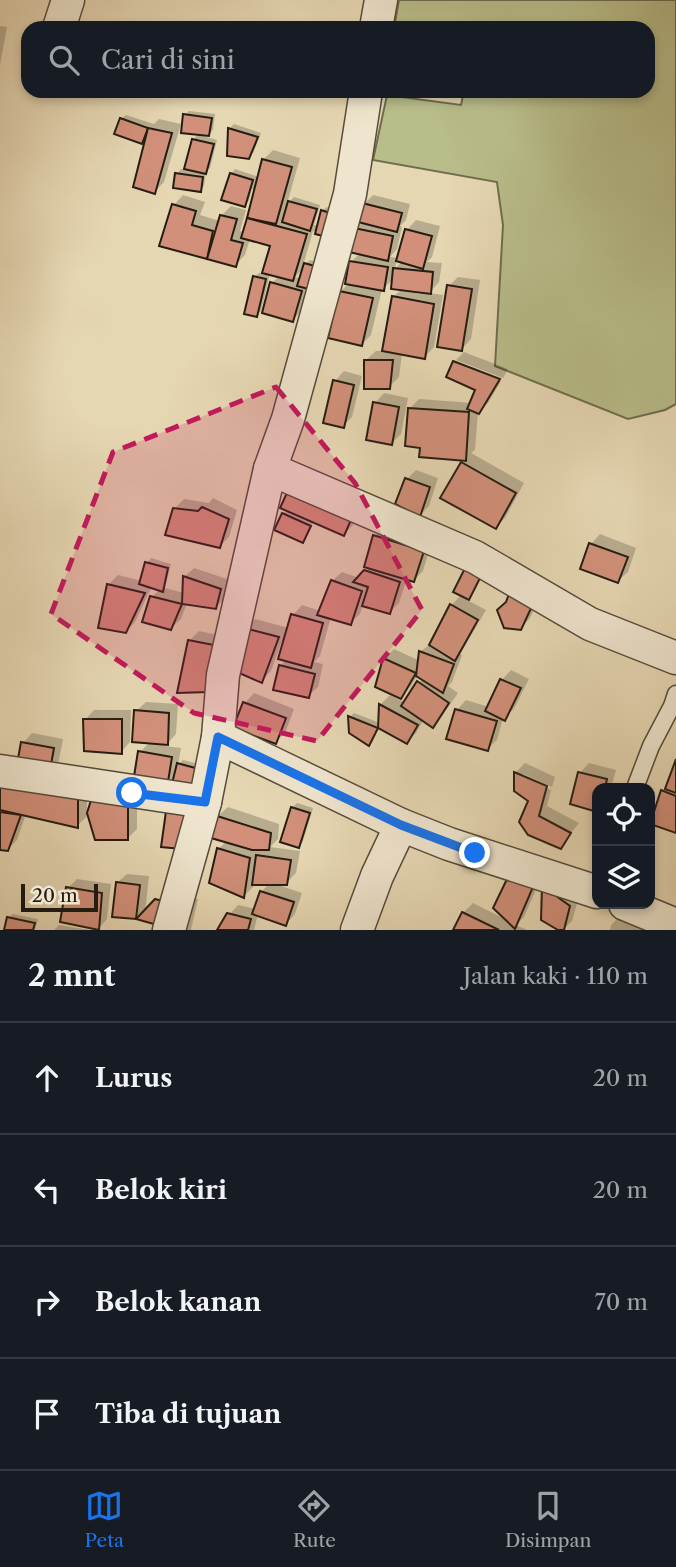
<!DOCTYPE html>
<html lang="id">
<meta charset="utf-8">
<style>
:root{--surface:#171b24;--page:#20242c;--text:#f1f3f6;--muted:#9ea1a6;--line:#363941;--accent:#1a73e8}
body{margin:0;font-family:"Libre Caslon Text",serif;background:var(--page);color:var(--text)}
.controls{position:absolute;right:21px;bottom:21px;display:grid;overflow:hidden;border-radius:14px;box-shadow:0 4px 10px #0003}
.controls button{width:63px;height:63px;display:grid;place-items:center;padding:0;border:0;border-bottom:2px solid var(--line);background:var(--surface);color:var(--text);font:35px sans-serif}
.scale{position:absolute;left:21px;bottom:18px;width:77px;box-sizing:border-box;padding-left:7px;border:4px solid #261d12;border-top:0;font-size:19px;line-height:24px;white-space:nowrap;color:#261d12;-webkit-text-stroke:5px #efe5ce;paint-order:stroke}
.stop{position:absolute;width:21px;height:21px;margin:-16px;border:5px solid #1a73e8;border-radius:50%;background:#fff}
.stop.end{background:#1a73e8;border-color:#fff;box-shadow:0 2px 7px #0008}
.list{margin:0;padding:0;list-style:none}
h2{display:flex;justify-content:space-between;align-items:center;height:91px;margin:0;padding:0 28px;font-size:30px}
h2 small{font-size:23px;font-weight:400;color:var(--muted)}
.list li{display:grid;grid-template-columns:46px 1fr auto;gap:21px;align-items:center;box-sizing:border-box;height:112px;padding:0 28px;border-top:2px solid var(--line)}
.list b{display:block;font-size:26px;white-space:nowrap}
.list em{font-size:23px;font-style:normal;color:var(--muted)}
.icon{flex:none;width:38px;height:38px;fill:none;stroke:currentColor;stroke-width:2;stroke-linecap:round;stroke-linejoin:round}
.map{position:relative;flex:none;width:676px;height:930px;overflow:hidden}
.search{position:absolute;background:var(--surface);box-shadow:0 4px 10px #0003;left:21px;right:21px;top:21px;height:77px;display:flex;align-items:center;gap:18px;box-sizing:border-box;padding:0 24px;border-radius:21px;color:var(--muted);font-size:26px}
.sheet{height:539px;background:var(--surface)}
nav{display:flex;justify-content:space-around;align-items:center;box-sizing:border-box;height:98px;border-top:2px solid var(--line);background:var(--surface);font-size:19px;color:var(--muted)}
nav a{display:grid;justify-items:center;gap:4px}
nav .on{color:var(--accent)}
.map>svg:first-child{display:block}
.green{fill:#b8bd8a;stroke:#6f6d4e;stroke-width:2}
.shadow{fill:#0003;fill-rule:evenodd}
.building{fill:#d2907a;stroke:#261d12;stroke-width:2}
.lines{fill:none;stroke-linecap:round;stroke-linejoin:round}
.service-casing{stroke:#564c3a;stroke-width:19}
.minor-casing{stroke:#564c3a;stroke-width:35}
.service{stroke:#efe5ce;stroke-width:16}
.minor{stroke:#efe5ce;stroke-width:32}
.route{stroke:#1a73e8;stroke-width:9}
.marked{fill:#c2185b;fill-opacity:0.2;stroke:#c2185b;stroke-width:5;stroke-dasharray:14 9;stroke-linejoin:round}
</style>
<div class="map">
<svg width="676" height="930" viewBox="0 0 676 930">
<rect width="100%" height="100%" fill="#e6d7b3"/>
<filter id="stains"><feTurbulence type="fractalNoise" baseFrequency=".00286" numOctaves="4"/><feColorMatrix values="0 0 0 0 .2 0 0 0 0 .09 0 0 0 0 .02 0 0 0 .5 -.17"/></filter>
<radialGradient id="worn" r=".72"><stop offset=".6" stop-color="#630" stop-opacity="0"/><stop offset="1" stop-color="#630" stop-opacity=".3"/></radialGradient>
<polygon class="green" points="399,0 676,0 676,404 665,410 628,419 495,366 503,225 497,182 373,160 387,95 461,105 464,91 648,91 648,28 394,28"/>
<g class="shadow">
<polygon points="0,26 7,27 0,65"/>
<polygon points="189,111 215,114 213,130 206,137 217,140 210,168 206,171 204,186 200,191 177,174 181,169 185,170 193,140 199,133 185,115"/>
<polygon points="126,115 154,124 159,119 181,124 164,182 154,192 148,136 142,142 121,119"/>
<polygon points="234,124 261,133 253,153 248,157 229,154 230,128"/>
<path d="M273,150l27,8 -13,46 7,-7 26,8 -6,20 4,1 4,-15 5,-4 10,3 -10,25 -14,-4 -10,35 7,-6 15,4 -23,46 -9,10 -21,-37 7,-7 -9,-3 -9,38 -5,4 -2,-38 5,-4 5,1 8,-29 -22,-6 -5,16 -10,10 -74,-20 13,-40 9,-10 22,7 -5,13 20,6 1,-5 10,-10 15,4 -6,21 4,1 11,-42 -3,-1 -3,12 -5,4 -13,-31 4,-5 24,8 4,-17zM304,268l-3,11 -6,-2z"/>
<path d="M373,195l37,9 -4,16 -6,6 2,1 -5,22 -7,8 9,1 8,-28 9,-10 24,6 -8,31 -5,5 15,1 -3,19 -10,11 14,2 -9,52 -10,10 -22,-4 -3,24 -10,10 -23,-27 10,-9h7l10,-54 9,-8 -8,-10 -12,10 -11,46 -9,9 -22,-52 9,-9 2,-21 9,-9 -4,-25 7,-7 1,-17zM397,260l5,1 -7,8z"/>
<polygon points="458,277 480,280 471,339 462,349 449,286"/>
<polygon points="464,352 508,369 503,378 456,360"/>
<polygon points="456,361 456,364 501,381 488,403 478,412 475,450 471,453 524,483 505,518 495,527 442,498 466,459 421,456 422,446 406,445 409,409 419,399 472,403 477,389 448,376"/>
<polygon points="344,371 362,376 352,417 343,426 335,381"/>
<polygon points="384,393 408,398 401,434 391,444 375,403"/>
<polygon points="416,470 438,478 429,506 420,515 407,479"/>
<polygon points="213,498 237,510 229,537 219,547 174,509 184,499 209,503"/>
<polygon points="362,503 353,525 344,534 314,521 303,541 283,514 287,510"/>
<polygon points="384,527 432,541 423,571 414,580 407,578 399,603 390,612 363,604 360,614 350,623 331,617 320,656 314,662 323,664 318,687 308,696 280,666 287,659 285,642 282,641 271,671 261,681 245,628 255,619 289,628 293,615 302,605 321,611 332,581 342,572 359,578 370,567 375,536"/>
<polygon points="600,534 636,548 628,572 618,581 591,544"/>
<polygon points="151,558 171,564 165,588 184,593 184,577 194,568 230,580 225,598 216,607 187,603 181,619 171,628 152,597 160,589 152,586 135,622 126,631 100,627 109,584 118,575 142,581 147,563"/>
<polygon points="488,564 473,594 467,600 486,610 460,654 462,655 452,682 448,686 458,693 442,716 433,725 424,719 416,733 407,742 379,727 369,744 351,732 350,717 354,713 380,723 381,704 390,695 405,703 423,678 418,675 410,687 401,697 384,659 394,649 420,661 421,651 432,643 451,606"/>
<polygon points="541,594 530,618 521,628 508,602"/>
<polygon points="199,631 227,637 218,681 189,641"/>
<polygon points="511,670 529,679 514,709 503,718 497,740 487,749 457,710 466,700 489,707 502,680"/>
<polygon points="254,693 294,709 285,733 275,742 245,703"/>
<polygon points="146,702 178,704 176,734 165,746 181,748 178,765 183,760 203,765 196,787 175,778 167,786 140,752 150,742 136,711"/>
<polygon points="94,710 131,710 130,742 121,752 85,720"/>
<polygon points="32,733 63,739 58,765 48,774 23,743"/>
<polygon points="525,763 555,777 552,787 523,774 523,777 551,790 547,806 579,823 560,847 529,833 530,800 516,790 516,772"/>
<polygon points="589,763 616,770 611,788 597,788 597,810 572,803 580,773"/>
<polygon points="676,764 676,832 650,822"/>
<polygon points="0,771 87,789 87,816 77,826 26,814 17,840 7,850 0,848"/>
<polygon points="103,788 137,792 137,829 127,839"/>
<polygon points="297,803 313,808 303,841 299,846 292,808"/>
<polygon points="228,807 279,824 278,839 270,847 300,851 296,873 286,883 275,884 302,893 295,914 286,924 258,914 254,930 219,930 229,915 238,905 256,909 261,892 270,883 254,883 253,887 244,896 218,849 227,841 218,816"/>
<polygon points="127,874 149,876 145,913 166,891 198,899 191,930 150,930 157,923 140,918 114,915 117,883"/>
<polygon points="553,877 579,896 572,921 563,930 543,919"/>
<polygon points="541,878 524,917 516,925 527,930 454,930 463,913 473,903 507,920 496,908"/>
<polygon points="77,879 111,884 107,919 98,929 93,928 91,930 91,927 68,888"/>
<polygon points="629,907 676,930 610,930 611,925"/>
<polygon points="13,914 38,919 35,930 6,930 8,918"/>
<polygon points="59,925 89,930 54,930"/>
</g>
<g class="building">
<polygon points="183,114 212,118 209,136 181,133"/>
<polygon points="120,118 148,128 142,144 114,134"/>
<polygon points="148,128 172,133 155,194 133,187"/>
<polygon points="228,128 258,137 249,159 227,156"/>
<polygon points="192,139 214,144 206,174 184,169"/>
<polygon points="262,159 292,167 276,224 247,218"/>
<polygon points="175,173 203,177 201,192 173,188"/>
<polygon points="230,173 253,180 245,207 221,200"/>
<polygon points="288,201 317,209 310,231 282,222"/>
<polygon points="362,203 402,213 397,232 358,222"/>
<polygon points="172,204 196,211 192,225 213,231 207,259 159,246"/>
<polygon points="321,210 333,214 327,237 315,234"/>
<polygon points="220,215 237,219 231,240 243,243 236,267 207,259"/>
<polygon points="247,218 307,234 293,281 262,273 270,246 241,238"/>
<polygon points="354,228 393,236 388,261 349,252"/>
<polygon points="405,229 432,236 423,269 396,261"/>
<polygon points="349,261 388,267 384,291 345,284"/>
<polygon points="304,263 322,268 316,291 297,286"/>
<polygon points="393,268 433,272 431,294 391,289"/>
<polygon points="253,276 266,279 257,317 244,314"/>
<polygon points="270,282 302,291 293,322 262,313"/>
<polygon points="447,285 472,289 462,351 437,347"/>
<polygon points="339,291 373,298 362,346 328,338"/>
<polygon points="392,296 434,304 425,359 382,351"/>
<polygon points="364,360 393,360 390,389 364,389"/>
<polygon points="453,361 500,379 479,414 467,409 475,390 446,377"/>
<polygon points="333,380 354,385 344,428 323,423"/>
<polygon points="373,402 399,407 392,445 366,440"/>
<polygon points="408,408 469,412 466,461 419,457 420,448 405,446"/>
<polygon points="461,462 516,493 496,529 440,498"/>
<polygon points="405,478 430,487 420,517 395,504"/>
<polygon points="290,486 354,513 344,536 280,508"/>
<polygon points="202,507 229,519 220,548 165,535 173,508 198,511"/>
<polygon points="282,513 311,526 303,543 274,530"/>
<polygon points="373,535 424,551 414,582 364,567"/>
<polygon points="589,543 628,557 618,583 580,569"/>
<polygon points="469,560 485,568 469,600 453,592"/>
<polygon points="145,562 168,568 163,592 139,584"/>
<polygon points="364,570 400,582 390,614 362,606 368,587 353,582"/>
<polygon points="183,576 221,589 216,609 182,604"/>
<polygon points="331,580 362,591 351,625 317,615"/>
<polygon points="107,584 145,593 126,633 98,628"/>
<polygon points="510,591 533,604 521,630 504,628 497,610 506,602"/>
<polygon points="150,596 182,604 171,630 142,622"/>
<polygon points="450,604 478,620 455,661 429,645"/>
<polygon points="291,614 323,623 311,668 278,659"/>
<polygon points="244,628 279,637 262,683 230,669"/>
<polygon points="188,640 219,646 209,692 177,693"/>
<polygon points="419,651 454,664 443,693 416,676"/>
<polygon points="383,658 416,673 401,699 375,687"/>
<polygon points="279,665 315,674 309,698 273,690"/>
<polygon points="500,679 521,688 505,721 485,711"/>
<polygon points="417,681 449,703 433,728 401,706"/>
<polygon points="243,702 286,718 276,744 233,728"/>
<polygon points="379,704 418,725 407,744 378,728"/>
<polygon points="455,709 497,721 488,751 446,739"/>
<polygon points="134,710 169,713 168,745 132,742"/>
<polygon points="348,716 378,728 369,746 349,733"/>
<polygon points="83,719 122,719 122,754 84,751"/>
<polygon points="21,742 54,748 49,776 16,770"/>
<polygon points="138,751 172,757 167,788 133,783"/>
<polygon points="676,759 676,793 665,789"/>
<polygon points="177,763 199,769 192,794 171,788"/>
<polygon points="514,772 547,786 539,816 571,833 561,849 528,835 519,822 528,801 514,791"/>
<polygon points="578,772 607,779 605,788 597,788 597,812 570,804"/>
<polygon points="0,782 78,798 78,828 0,810"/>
<polygon points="661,790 676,796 676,833 650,824"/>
<polygon points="92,797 128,801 128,840 95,840 87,813"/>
<polygon points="167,804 187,806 182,849 161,847"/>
<polygon points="291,807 310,813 299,848 280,842"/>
<polygon points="0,812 21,815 8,851 0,850"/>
<polygon points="217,816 271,833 269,850 252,850 211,838"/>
<polygon points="217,848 250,858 244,898 209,883"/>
<polygon points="256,855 291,860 287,885 252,885"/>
<polygon points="507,879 533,887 515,929 493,908"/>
<polygon points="116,882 140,885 136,919 112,917"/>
<polygon points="542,886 570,906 564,930 558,930 541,920"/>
<polygon points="66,887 102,893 99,930 60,922"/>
<polygon points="260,891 294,902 286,926 252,914"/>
<polygon points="155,899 190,909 175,930 136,919"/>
<polygon points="462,912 499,930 453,930"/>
<polygon points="227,913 251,919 248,930 217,930"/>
<polygon points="7,917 35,923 33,930 4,930"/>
</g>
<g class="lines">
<defs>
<polyline id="service" points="635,788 651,746 672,706 676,694"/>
<g id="minor">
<polyline points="59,28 68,0"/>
<polyline points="376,28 381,0"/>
<polyline points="270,469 475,557 590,624 676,658"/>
<polyline points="218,737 401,825 449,844 597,892"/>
<polyline points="0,771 205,802"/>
<polyline points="625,904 676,925"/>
<polyline points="169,930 205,802 218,737 223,675 270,469 288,419 350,194 366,91"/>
<polyline points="357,930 377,876 401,825"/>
</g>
</defs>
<use href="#service" class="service-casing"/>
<use href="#minor" class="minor-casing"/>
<use href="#service" class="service"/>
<use href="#minor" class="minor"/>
</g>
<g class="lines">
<polyline class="route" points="132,793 205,802 218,737 401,825 475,853"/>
</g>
<path class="marked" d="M276,387l79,96 67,127 -105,131 -123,-28 -143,-99 62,-162z"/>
<rect width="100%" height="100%" filter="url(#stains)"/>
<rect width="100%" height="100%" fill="url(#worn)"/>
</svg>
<div class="controls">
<button><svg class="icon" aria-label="locate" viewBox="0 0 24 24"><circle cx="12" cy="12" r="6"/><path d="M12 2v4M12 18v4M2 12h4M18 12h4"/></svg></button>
<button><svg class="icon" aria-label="layers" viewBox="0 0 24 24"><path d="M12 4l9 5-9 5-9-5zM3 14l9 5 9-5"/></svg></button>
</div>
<div class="scale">20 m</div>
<div class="stop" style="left:132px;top:793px"></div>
<div class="stop end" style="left:475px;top:853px"></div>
<div class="search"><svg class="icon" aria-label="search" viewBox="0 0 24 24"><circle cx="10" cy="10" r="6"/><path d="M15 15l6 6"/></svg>Cari di sini</div>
</div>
<section class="sheet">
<h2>2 mnt<small>Jalan kaki · 110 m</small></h2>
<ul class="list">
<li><svg class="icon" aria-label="ahead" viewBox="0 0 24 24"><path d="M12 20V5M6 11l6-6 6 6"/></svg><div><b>Lurus</b></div><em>20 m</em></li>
<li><svg class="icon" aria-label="left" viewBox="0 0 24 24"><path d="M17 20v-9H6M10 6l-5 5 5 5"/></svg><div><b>Belok kiri</b></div><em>20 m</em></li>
<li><svg class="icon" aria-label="right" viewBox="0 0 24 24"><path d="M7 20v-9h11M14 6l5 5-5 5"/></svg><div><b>Belok kanan</b></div><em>70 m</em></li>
<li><svg class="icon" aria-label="arrive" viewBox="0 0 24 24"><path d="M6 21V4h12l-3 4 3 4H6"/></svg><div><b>Tiba di tujuan</b></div></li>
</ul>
</section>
<nav>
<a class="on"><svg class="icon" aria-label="map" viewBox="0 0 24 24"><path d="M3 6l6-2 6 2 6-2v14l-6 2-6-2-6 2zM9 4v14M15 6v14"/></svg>Peta</a>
<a><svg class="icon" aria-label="directions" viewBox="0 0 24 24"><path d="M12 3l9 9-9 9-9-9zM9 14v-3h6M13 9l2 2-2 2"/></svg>Rute</a>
<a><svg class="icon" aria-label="saved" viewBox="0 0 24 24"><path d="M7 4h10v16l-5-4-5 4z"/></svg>Disimpan</a>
</nav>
